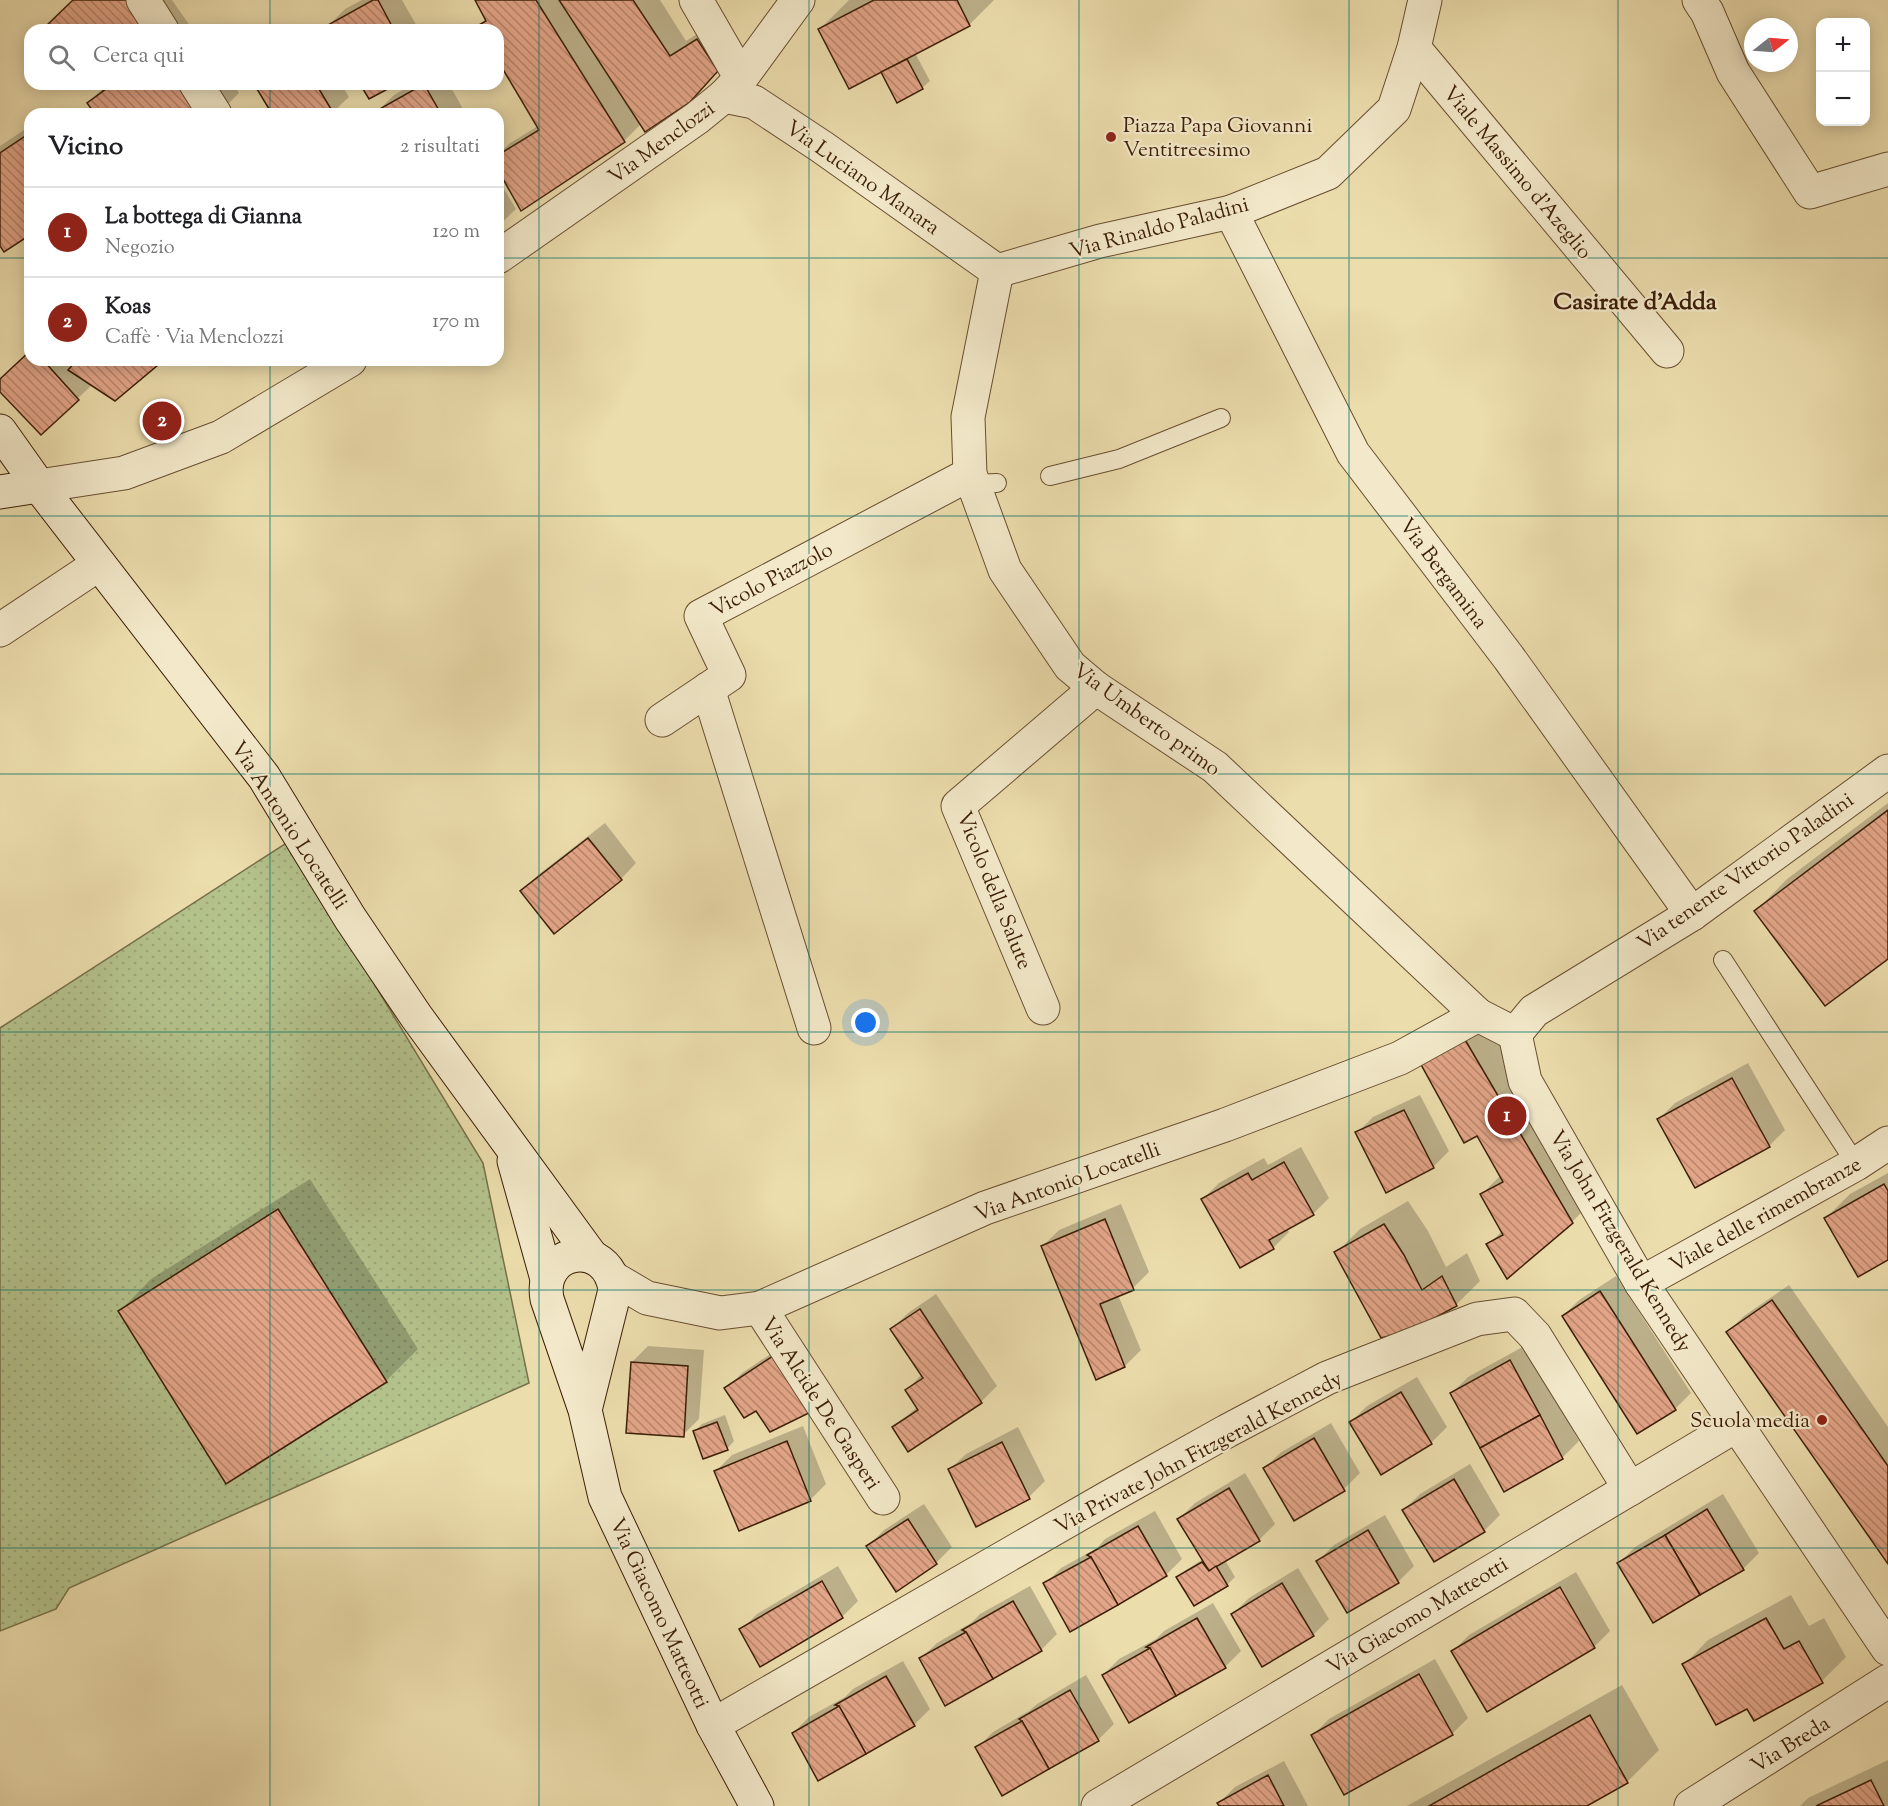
<!DOCTYPE html>
<html lang="it">
<meta charset="utf-8">
<style>
:root{--surface:#fff;--page:#f6f6f6;--text:#202124;--muted:#757577;--line:#e0e0e0;--accent:#8f2418}
body{margin:0;font-family:"Sorts Mill Goudy",serif;background:var(--page);color:var(--text)}
.controls{position:absolute;right:18px;top:18px;display:grid;overflow:hidden;border-radius:12px;box-shadow:0 3px 15px #0003}
.controls button{width:54px;height:54px;display:grid;place-items:center;padding:0;border:0;border-bottom:2px solid var(--line);background:var(--surface);color:var(--text);font:30px sans-serif}
.compass{position:absolute;left:1744px;top:18px;width:54px;height:54px;border-radius:50%;background:var(--surface);box-shadow:0 3px 15px #0003;rotate:73deg}
.you{position:absolute;left:866px;top:1023px;width:21px;height:21px;margin:-15px;border:4px solid #fff;border-radius:50%;background:#1a73e8;box-shadow:0 0 0 9px #1a73e833}
.badge{display:grid;place-items:center;width:39px;height:39px;border-radius:50%;background:var(--accent);color:#fff;font-size:20px;font-weight:700}
.pin{position:absolute;translate:-50% -50%;border:3px solid #fff;box-shadow:0 2px 6px #0006}
.list{margin:0;padding:0;list-style:none}
h2{display:flex;justify-content:space-between;align-items:center;height:78px;margin:0;padding:0 24px;font-size:26px}
h2 small{font-size:20px;font-weight:400;color:var(--muted)}
.list li{display:grid;grid-template-columns:39px 1fr auto;gap:18px;align-items:center;box-sizing:border-box;height:90px;padding:0 24px;border-top:2px solid var(--line)}
.list b{display:block;font-size:22px;white-space:nowrap}
.list p{margin:0;font-size:20px;white-space:nowrap;color:var(--muted)}
.list em{font-size:20px;font-style:normal;color:var(--muted)}
.icon{flex:none;width:33px;height:33px;fill:none;stroke:currentColor;stroke-width:2;stroke-linecap:round;stroke-linejoin:round}
.map{position:relative;flex:none;width:1888px;height:1806px;overflow:hidden}
.search{position:absolute;background:var(--surface);box-shadow:0 3px 15px #0003;left:24px;top:24px;width:480px;height:66px;display:flex;align-items:center;gap:15px;box-sizing:border-box;padding:0 21px;border-radius:18px;color:var(--muted);font-size:22px}
.panel{position:absolute;background:var(--surface);box-shadow:0 3px 15px #0003;left:24px;top:108px;width:480px;height:258px;border-radius:18px}
.map>svg:first-child{display:block}
.park{fill:url(#park-dots);stroke:#787049;stroke-width:1.5}
.shadow{fill:#0003;fill-rule:evenodd}
.building{fill:url(#building-back-hatch);stroke:#3c1e06;stroke-width:1.5}
.lines{fill:none;stroke-linecap:round;stroke-linejoin:round}
.lane-casing{stroke:#684e30;stroke-width:20}
.street-casing{stroke:#684e30;stroke-width:35}
.secondary-casing{stroke:#3c1e06;stroke-width:35}
.lane{stroke:#f3e9ca;stroke-width:18}
.street{stroke:#f3e9ca;stroke-width:33}
.secondary{stroke:#f3e9ca;stroke-width:33}
.grid{fill:none;stroke:#0f766e;stroke-width:1.5;stroke-opacity:0.55}
.poi-dot{fill:#8f2418;stroke:#f3e9ca;stroke-width:2}
.labels{text-anchor:middle;stroke-width:4.5;stroke-linejoin:round;paint-order:stroke}
.poi-label{font-size:21px;fill:#3c1e06;stroke:#f3e9ca;text-anchor:start}
.street-label{font-size:21px;fill:#3c1e06;stroke:#f3e9ca}
.quarter-label{font-size:24px;font-weight:bold;fill:#3c1e06;stroke:#f3e9ca}
</style>
<div class="map">
<svg width="1888" height="1806" viewBox="0 0 1888 1806">
<defs>
<pattern id="park-dots" width="8" height="8" patternUnits="userSpaceOnUse" patternTransform="scale(1.5)"><rect width="8" height="8" fill="#b4c28c"/><path d="M2 2h.1M6 6h.1" fill="none" stroke="#9ca677" stroke-width="1.8" stroke-linecap="round"/></pattern>
<pattern id="building-back-hatch" width="6" height="6" patternUnits="userSpaceOnUse" patternTransform="scale(1.5)"><rect width="6" height="6" fill="#e3a588"/><path d="M-1 5l2 2M0 0l6 6M5-1l2 2" fill="none" stroke="#b9866d"/></pattern>
</defs>
<rect width="100%" height="100%" fill="#ecddad"/>
<filter id="stains"><feTurbulence type="fractalNoise" baseFrequency=".00333" numOctaves="4"/><feColorMatrix values="0 0 0 0 .2 0 0 0 0 .09 0 0 0 0 .02 0 0 0 .5 -.17"/></filter>
<radialGradient id="worn" r=".72"><stop offset=".6" stop-color="#630" stop-opacity="0"/><stop offset="1" stop-color="#630" stop-opacity=".3"/></radialGradient>
<polygon class="park" points="288,842 483,1163 529,1383 69,1588 56,1609 0,1631 0,1028"/>
<g class="shadow">
<polygon points="73,0 172,0 193,30 48,30"/>
<polygon points="362,0 402,0 419,30 332,30 329,25 345,9"/>
<polygon points="477,0 660,0 686,41 713,24 733,54 706,84 641,124 624,141 498,166 498,155 510,143 538,126 498,58 498,30 481,30 479,26 486,19"/>
<path d="M849,0h145l-25,25 -54,28 15,28 -8,7 -24,13 -15,-28 5,-6 -39,20 -29,-58zM906,57l2,3 -18,9v-3z"/>
<polygon points="99,84 233,84 239,93 224,108 97,114 89,103 103,88"/>
<polygon points="256,84 341,84 349,97 331,114 274,114"/>
<polygon points="413,84 449,84 466,114 379,114 378,111 394,95"/>
<polygon points="59,108 63,114 49,114"/>
<polygon points="30,126 30,233 0,243 0,146"/>
<polygon points="498,179 516,209 498,226"/>
<polygon points="30,352 30,360 73,360 76,363 79,360 162,360 93,384 41,433 0,389 0,381"/>
<polygon points="1888,803 1888,957 1756,911 1787,879"/>
<polygon points="605,823 636,863 621,879 522,891 538,875"/>
<polygon points="1488,1015 1596,1198 1572,1222 1488,1245 1502,1231 1481,1195 1501,1175 1477,1134 1420,1059"/>
<polygon points="1748,1063 1785,1130 1769,1146 1659,1119 1675,1103"/>
<polygon points="1420,1095 1449,1151 1433,1167 1357,1133 1373,1117"/>
<polygon points="1301,1147 1329,1198 1313,1214 1287,1228 1289,1232 1273,1248 1203,1199 1219,1183 1264,1158 1268,1165"/>
<polygon points="1888,1173 1888,1258 1826,1218 1850,1194"/>
<polygon points="310,1179 418,1349 386,1381 120,1311 151,1279"/>
<polygon points="1408,1201 1428,1231 1446,1267 1467,1253 1480,1281 1456,1305 1336,1253 1360,1229"/>
<polygon points="1121,1204 1149,1272 1133,1288 1118,1295 1141,1350 1125,1366 1096,1378 1043,1246 1059,1230"/>
<polygon points="1616,1276 1691,1393 1675,1409 1563,1316 1579,1300"/>
<polygon points="1789,1285 1888,1427 1888,1561 1728,1332 1744,1316"/>
<polygon points="936,1294 997,1386 981,1402 908,1450 894,1428 917,1407 907,1390 922,1374 892,1329 908,1313"/>
<polygon points="793,1339 756,1409 726,1389 742,1373"/>
<polygon points="1526,1345 1579,1441 1563,1457 1505,1490 1452,1393 1468,1377"/>
<polygon points="648,1346 704,1350 699,1419 683,1435 632,1362"/>
<polygon points="1417,1377 1447,1427 1431,1443 1351,1422 1367,1406"/>
<polygon points="725,1415 734,1441 727,1449 694,1432 702,1424"/>
<polygon points="1331,1423 1360,1473 1344,1489 1295,1519 1264,1469 1280,1453"/>
<polygon points="803,1426 826,1484 810,1500 716,1471 732,1455"/>
<polygon points="1018,1427 1045,1481 1029,1497 977,1525 949,1470 966,1454"/>
<polygon points="1470,1464 1500,1515 1484,1531 1404,1510 1420,1494"/>
<polygon points="1245,1473 1275,1524 1259,1540 1225,1560 1235,1577 1227,1585 1178,1577 1186,1570 1203,1559 1179,1519 1195,1503"/>
<polygon points="1723,1494 1759,1553 1743,1569 1654,1621 1619,1563 1635,1547"/>
<polygon points="924,1504 952,1547 936,1563 868,1546 884,1530"/>
<polygon points="1155,1511 1182,1559 1166,1575 1045,1584 1061,1568 1097,1548 1105,1539"/>
<polygon points="1385,1515 1414,1566 1398,1582 1348,1611 1318,1561 1334,1545"/>
<polygon points="838,1566 858,1601 842,1617 741,1630 757,1614"/>
<polygon points="1298,1568 1329,1619 1313,1635 1233,1614 1249,1598"/>
<polygon points="1576,1572 1610,1631 1594,1647 1453,1651 1469,1635"/>
<polygon points="1030,1586 1057,1634 1041,1650 920,1659 937,1643 971,1623 980,1614"/>
<polygon points="1791,1595 1809,1626 1824,1618 1846,1657 1822,1681 1747,1707 1684,1665 1708,1640"/>
<polygon points="1213,1603 1241,1651 1225,1667 1103,1675 1119,1659 1156,1639 1164,1631"/>
<polygon points="1435,1659 1468,1718 1452,1734 1313,1735 1329,1719"/>
<polygon points="903,1661 930,1709 914,1725 793,1733 809,1717 845,1697 853,1689"/>
<polygon points="1086,1675 1114,1724 1098,1740 977,1748 993,1732 1029,1711 1037,1704"/>
<polygon points="1622,1685 1659,1750 1627,1782 1584,1806 1407,1806"/>
<polygon points="1888,1760 1888,1806 1800,1806 1808,1798"/>
<polygon points="1284,1761 1308,1806 1221,1806 1219,1803 1235,1787"/>
</g>
<g class="building">
<polygon points="73,0 132,0 152,30 46,30 44,28"/>
<polygon points="373,0 378,0 394,30 330,30 328,25"/>
<polygon points="475,0 536,0 625,142 521,211 498,170 498,155 539,130 498,61 498,30 479,30 477,26 486,21"/>
<polygon points="559,0 633,0 670,56 697,39 718,71 690,102 645,132"/>
<polygon points="874,0 957,0 970,26 849,89 818,29"/>
<polygon points="907,59 923,89 897,103 881,72"/>
<polygon points="97,84 113,84 104,91"/>
<polygon points="113,84 191,84 213,114 95,114 87,103"/>
<polygon points="254,84 316,84 334,114 272,114"/>
<polygon points="360,84 397,84 369,99"/>
<polygon points="424,84 441,114 377,114 376,111"/>
<polygon points="30,133 30,235 4,252 0,246 0,153"/>
<polygon points="30,351 30,360 43,360 79,400 41,435 0,392 0,379"/>
<polygon points="77,360 164,360 115,401 68,370"/>
<polygon points="1888,810 1888,959 1825,1006 1754,911"/>
<polygon points="588,838 622,880 554,934 520,891"/>
<polygon points="1464,1038 1573,1223 1507,1279 1486,1244 1503,1235 1480,1194 1503,1182 1477,1136 1464,1143 1418,1059"/>
<polygon points="1732,1078 1770,1147 1695,1188 1657,1119"/>
<polygon points="1404,1110 1434,1168 1386,1193 1355,1132"/>
<polygon points="1284,1162 1314,1215 1269,1240 1274,1249 1240,1268 1201,1199 1248,1173 1252,1180"/>
<polygon points="1884,1184 1888,1191 1888,1260 1858,1277 1824,1218"/>
<polygon points="278,1209 387,1382 226,1484 118,1311"/>
<polygon points="1105,1219 1134,1290 1100,1304 1125,1367 1096,1380 1041,1246"/>
<polygon points="1384,1224 1404,1255 1422,1290 1442,1276 1457,1306 1410,1331 1381,1338 1334,1252"/>
<polygon points="1600,1291 1676,1410 1637,1434 1562,1316"/>
<polygon points="1772,1300 1888,1466 1888,1564 1726,1332"/>
<polygon points="920,1309 982,1403 908,1452 892,1427 918,1410 905,1390 923,1378 890,1329"/>
<polygon points="776,1354 815,1410 770,1432 756,1411 744,1418 724,1388"/>
<polygon points="1510,1360 1540,1415 1480,1448 1450,1393"/>
<polygon points="631,1362 688,1366 684,1437 626,1433"/>
<polygon points="1401,1392 1432,1444 1381,1475 1349,1422"/>
<polygon points="1540,1415 1563,1459 1504,1492 1480,1448"/>
<polygon points="717,1422 728,1450 703,1459 693,1431"/>
<polygon points="1314,1438 1345,1491 1294,1521 1263,1468"/>
<polygon points="787,1441 811,1501 739,1531 714,1471"/>
<polygon points="1002,1442 1030,1499 976,1527 948,1469"/>
<polygon points="1454,1479 1485,1532 1434,1562 1402,1510"/>
<polygon points="1229,1488 1260,1541 1209,1571 1177,1519"/>
<polygon points="1707,1509 1744,1570 1700,1595 1665,1535"/>
<polygon points="908,1519 937,1564 896,1592 866,1546"/>
<polygon points="1138,1526 1167,1576 1118,1605 1091,1557 1087,1555"/>
<polygon points="1368,1530 1399,1583 1347,1613 1316,1561"/>
<polygon points="1665,1535 1700,1595 1653,1623 1617,1563"/>
<polygon points="1091,1557 1118,1605 1070,1632 1043,1583"/>
<polygon points="1202,1562 1209,1571 1216,1566 1228,1586 1194,1606 1176,1577"/>
<polygon points="822,1581 843,1618 760,1667 739,1629"/>
<polygon points="1282,1583 1314,1636 1262,1667 1231,1614"/>
<polygon points="1560,1587 1595,1648 1487,1712 1451,1651"/>
<polygon points="1013,1601 1042,1651 993,1679 966,1632 962,1630"/>
<polygon points="1197,1618 1226,1668 1176,1696 1150,1648 1146,1647"/>
<polygon points="1766,1618 1784,1649 1799,1641 1823,1683 1754,1721 1747,1709 1716,1725 1682,1664"/>
<polygon points="966,1632 993,1679 945,1706 919,1658"/>
<polygon points="1150,1648 1176,1696 1129,1723 1102,1675"/>
<polygon points="1419,1674 1453,1735 1344,1795 1311,1735"/>
<polygon points="886,1676 915,1726 866,1754 839,1706 835,1705"/>
<polygon points="1070,1690 1099,1741 1049,1769 1022,1721 1019,1719"/>
<polygon points="839,1706 866,1754 818,1781 792,1733"/>
<polygon points="1590,1715 1628,1783 1587,1806 1429,1806"/>
<polygon points="1022,1721 1049,1769 1002,1796 975,1747"/>
<polygon points="1268,1775 1284,1806 1219,1806 1217,1803"/>
<polygon points="1871,1780 1884,1806 1816,1806"/>
</g>
<g class="lines">
<defs>
<g id="lane">
<polyline points="1050,476 1119,459 1221,418"/>
<polyline points="973,484 997,483"/>
<polyline points="1723,960 1856,1164"/>
</g>
<g id="street">
<polyline points="143,0 162,30"/>
<polyline points="696,0 741,78"/>
<polyline points="1699,0 1707,12 1733,72 1810,192 1888,169"/>
<polyline points="1414,48 1667,351"/>
<polyline points="196,84 215,114"/>
<polyline points="724,96 754,102 822,147 997,271"/>
<polyline points="1231,212 1353,453 1509,658 1692,914"/>
<polyline points="498,257 697,118 724,96 741,78 798,0"/>
<polyline points="997,271 968,417 970,474 1005,570 1070,666 1096,688 1215,767 1478,1015"/>
<polyline points="997,271 1100,241 1231,212 1328,173 1394,109 1414,48 1425,0"/>
<polyline points="39,486 124,473 221,437 350,360"/>
<polyline points="0,630 99,564"/>
<polyline points="708,689 814,1028"/>
<polyline points="662,720 729,675 701,616 970,474"/>
<polyline points="1043,1008 958,806 1096,688"/>
<polyline points="1515,1034 1525,1081 1641,1283 1888,1649"/>
<polyline points="1515,1034 1534,1011 1692,914 1888,771"/>
<polyline points="613,1278 647,1298 720,1313 760,1308 985,1208 1225,1125 1400,1058 1478,1015 1515,1034"/>
<polyline points="1641,1283 1856,1164 1888,1143"/>
<polyline points="760,1308 883,1498"/>
<polyline points="713,1725 1109,1497 1227,1431 1327,1378 1477,1319 1514,1314 1535,1336 1630,1489"/>
<polyline points="1098,1806 1737,1425"/>
<polyline points="1691,1806 1888,1681"/>
</g>
<g id="secondary">
<polyline points="0,431 39,486 264,777 350,918 416,1016 592,1257"/>
<polyline points="0,492 39,486"/>
<polyline points="514,1161 547,1279"/>
<path d="M585,1410l30,-120c-7,-53 -77,-42 -68,9l38,111 20,87 108,228 44,81"/>
</g>
</defs>
<use href="#lane" class="lane-casing"/>
<use href="#street" class="street-casing"/>
<use href="#secondary" class="secondary-casing"/>
<use href="#lane" class="lane"/>
<use href="#street" class="street"/>
<use href="#secondary" class="secondary"/>
</g>
<path class="grid" d="M270,0v30M539,0v1806M809,0v1806M1079,0v1806M1349,0v1806M1618,0v1806M270,84v30M0,258h30M498,258h1390M270,360v1446M0,516h1888M0,774h1888M0,1032h1888M0,1290h1888M0,1548h1888"/>
<g class="poi-dot">
<circle cx="1111" cy="137" r="6"/>
<circle cx="1822" cy="1420" r="6"/>
</g>
<g class="labels">
<g class="poi-label">
<text x="1123" y="132">Piazza Papa Giovanni<tspan x="1123" dy="24">Ventitreesimo</tspan></text>
<text x="1810" y="1427" text-anchor="end">Scuola media</text>
</g>
<g class="street-label">
<text transform="translate(661 142) rotate(-36)" y="7">Via Menclozzi</text>
<text transform="translate(1518 172) rotate(50)" y="7">Viale Massimo d'Azeglio</text>
<text transform="translate(863 177) rotate(35)" y="7">Via Luciano Manara</text>
<text transform="translate(1159 227) rotate(-15)" y="7">Via Rinaldo Paladini</text>
<text transform="translate(1444 573) rotate(53)" y="7">Via Bergamina</text>
<text transform="translate(771 579) rotate(-28)" y="7">Vicolo Piazzolo</text>
<text transform="translate(1147 719) rotate(36)" y="7">Via Umberto primo</text>
<text transform="translate(290 825) rotate(57)" y="7">Via Antonio Locatelli</text>
<text transform="translate(1745 871) rotate(-35)" y="7">Via tenente Vittorio Paladini</text>
<text transform="translate(995 890) rotate(68)" y="7">Vicolo della Salute</text>
<text transform="translate(1067 1181) rotate(-20)" y="7">Via Antonio Locatelli</text>
<text transform="translate(1765 1214) rotate(-29)" y="7">Viale delle rimembranze</text>
<text transform="translate(1621 1241) rotate(59)" y="7">Via John Fitzgerald Kennedy</text>
<text transform="translate(821 1403) rotate(57)" y="7">Via Alcide De Gasperi</text>
<text transform="translate(1198 1452) rotate(-28)" y="7">Via Private John Fitzgerald Kennedy</text>
<text transform="translate(660 1613) rotate(65)" y="7">Via Giacomo Matteotti</text>
<text transform="translate(1417 1615) rotate(-31)" y="7">Via Giacomo Matteotti</text>
<text transform="translate(1790 1744) rotate(-32)" y="7">Via Breda</text>
</g>
<g class="quarter-label">
<text x="1635" y="309">Casirate d'Adda</text>
</g>
</g>
<rect width="100%" height="100%" filter="url(#stains)"/>
<rect width="100%" height="100%" fill="url(#worn)"/>
</svg>
<div class="controls">
<button>+</button>
<button>−</button>
</div>
<svg class="compass" viewBox="-18 -18 36 36"><path d="M0-13l5 13h-10z" fill="#e53935"/><path d="M0 13l5-13h-10z" fill="#757577"/></svg>
<div class="you"></div>
<div class="pin badge" style="left:1507px;top:1116px">1</div>
<div class="pin badge" style="left:162px;top:421px">2</div>
<div class="search"><svg class="icon" aria-label="search" viewBox="0 0 24 24"><circle cx="10" cy="10" r="6"/><path d="M15 15l6 6"/></svg>Cerca qui</div>
<section class="panel">
<h2>Vicino<small>2 risultati</small></h2>
<ul class="list">
<li><span class="badge">1</span><div><b>La bottega di Gianna</b><p>Negozio</p></div><em>120 m</em></li>
<li><span class="badge">2</span><div><b>Koas</b><p>Caffè · Via Menclozzi</p></div><em>170 m</em></li>
</ul>
</section>
</div>
